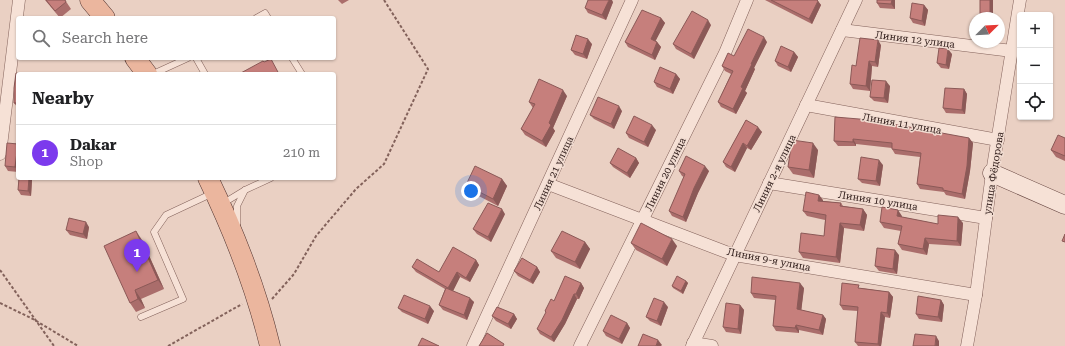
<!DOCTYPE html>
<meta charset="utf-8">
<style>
:root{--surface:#fff;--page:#f2f2f2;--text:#202124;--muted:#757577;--line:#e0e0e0;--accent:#7c3aed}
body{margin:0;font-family:"Roboto Serif",serif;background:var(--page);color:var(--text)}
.controls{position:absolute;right:12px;top:12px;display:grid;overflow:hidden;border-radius:4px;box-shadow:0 1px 3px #0004}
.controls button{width:36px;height:36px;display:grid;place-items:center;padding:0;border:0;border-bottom:1px solid var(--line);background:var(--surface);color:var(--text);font:20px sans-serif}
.compass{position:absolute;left:969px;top:12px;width:36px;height:36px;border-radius:50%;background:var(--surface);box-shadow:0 1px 3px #0004;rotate:66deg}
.you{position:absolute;left:471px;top:191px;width:14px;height:14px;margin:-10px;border:3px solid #fff;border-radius:50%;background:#1a73e8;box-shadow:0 0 0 6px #1a73e833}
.badge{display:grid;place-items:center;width:26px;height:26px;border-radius:50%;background:var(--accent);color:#fff;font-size:13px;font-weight:700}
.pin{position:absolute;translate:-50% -33px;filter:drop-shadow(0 1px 2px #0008)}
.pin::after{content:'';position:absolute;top:21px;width:14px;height:12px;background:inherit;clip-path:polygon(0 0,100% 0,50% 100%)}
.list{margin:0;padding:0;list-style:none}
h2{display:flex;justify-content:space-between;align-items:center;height:52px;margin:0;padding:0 16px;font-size:17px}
h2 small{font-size:13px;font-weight:400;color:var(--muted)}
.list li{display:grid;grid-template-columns:26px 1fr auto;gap:12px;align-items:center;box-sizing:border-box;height:56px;padding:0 16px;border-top:1px solid var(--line)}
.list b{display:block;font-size:15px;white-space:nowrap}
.list p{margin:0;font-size:13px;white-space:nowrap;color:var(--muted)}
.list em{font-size:13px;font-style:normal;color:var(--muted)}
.icon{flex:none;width:22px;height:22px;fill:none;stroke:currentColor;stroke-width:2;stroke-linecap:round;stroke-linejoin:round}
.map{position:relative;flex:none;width:1065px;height:346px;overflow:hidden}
.search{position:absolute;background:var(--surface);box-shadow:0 1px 3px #0004;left:16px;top:16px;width:320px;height:44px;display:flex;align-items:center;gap:10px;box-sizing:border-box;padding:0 14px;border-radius:4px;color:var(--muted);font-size:15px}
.panel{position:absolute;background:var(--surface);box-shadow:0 1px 3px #0004;left:16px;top:72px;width:320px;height:108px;border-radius:4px}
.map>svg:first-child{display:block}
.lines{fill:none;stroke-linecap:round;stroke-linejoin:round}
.lane-casing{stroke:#83625b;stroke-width:7}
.street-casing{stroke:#83625b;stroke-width:13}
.secondary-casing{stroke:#65443f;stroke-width:19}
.primary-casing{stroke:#51332f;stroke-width:21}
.path{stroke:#83625b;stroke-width:2;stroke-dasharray:3 2;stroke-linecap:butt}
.lane{stroke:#f6e1d6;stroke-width:6}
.street{stroke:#f6e1d6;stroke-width:12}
.secondary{stroke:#f6e1d6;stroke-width:18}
.primary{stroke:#ebb69e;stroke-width:20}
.wall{fill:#aa6d6b}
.shaded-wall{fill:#8b5957}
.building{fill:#c67f7c;stroke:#8b5957}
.labels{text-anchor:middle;stroke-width:3;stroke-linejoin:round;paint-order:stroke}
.street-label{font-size:10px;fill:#34211e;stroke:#f2ddd2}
</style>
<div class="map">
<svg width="1065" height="346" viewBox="0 0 1065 346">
<rect width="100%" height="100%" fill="#ead0c3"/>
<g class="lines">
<defs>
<g id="lane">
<polyline points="256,18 265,13 268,18"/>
<polyline points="196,58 205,74"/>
<polyline points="292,58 302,74"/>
<polyline points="153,74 188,58"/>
<polyline points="222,204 245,190 271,178"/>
<polyline points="237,225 237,206 245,190"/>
<polyline points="141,317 183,299 154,232 166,215 213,193"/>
</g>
<g id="street">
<polyline points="842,30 1012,51"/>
<polyline points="806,105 998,140"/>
<polyline points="0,154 19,0"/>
<polyline points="769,183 986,218"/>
<polyline points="548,184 734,255 976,295"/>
<polyline points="693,343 712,346"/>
<polyline points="473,346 632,0"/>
<polyline points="580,346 725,53 747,0"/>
<polyline points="692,346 856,0"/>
<polyline points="967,346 976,295 992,173 1020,0"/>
</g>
<polyline id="secondary" points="992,173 1065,205"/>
<g id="primary">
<polyline points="90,0 105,18"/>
<polyline points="135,58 147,74"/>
<path d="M208,178c26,54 48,110 62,168"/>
</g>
</defs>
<use href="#lane" class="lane-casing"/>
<use href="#street" class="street-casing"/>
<use href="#secondary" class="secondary-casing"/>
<use href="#primary" class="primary-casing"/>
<g class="path">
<polyline points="0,270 54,346"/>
<polyline points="272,299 294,274 316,236 356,189 384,164 428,69 384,0"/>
<polyline points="0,303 33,319 78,346"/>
<polyline points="168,346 242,304"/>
</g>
<use href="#lane" class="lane"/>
<use href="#street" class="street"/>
<use href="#secondary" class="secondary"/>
<use href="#primary" class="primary"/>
</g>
<g class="wall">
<polygon points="45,0 65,0 71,9 60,18"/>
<polygon points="338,0 349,0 342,4"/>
<polygon points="765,0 817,0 821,5 812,24"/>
<polygon points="895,0 895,9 880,8 877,3"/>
<polygon points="613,2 606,20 588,13 585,8"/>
<polygon points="924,5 928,10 925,26 913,23 910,18"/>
<polygon points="661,18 665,23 655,41 657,42 661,47 655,60 628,47 625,42"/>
<polygon points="711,25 694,59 676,49 673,44"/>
<polygon points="767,42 754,68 755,69 745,91 747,93 736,114 721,107 718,102 731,74 725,71 722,66 734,56"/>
<polygon points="592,44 587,59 575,55 571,50"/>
<polygon points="881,45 878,67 872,66 870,91 853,89 850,84 856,66"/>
<polygon points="794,52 798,57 791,72 778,66 775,61"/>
<polygon points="952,54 949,69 941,68 937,63"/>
<polygon points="18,74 18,108 14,103"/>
<polygon points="676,74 680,79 673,94 657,87 654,82"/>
<polygon points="890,86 888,103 874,101 870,97"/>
<polygon points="964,89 967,94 965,114 946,113 943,108"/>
<polygon points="567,96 553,128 555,131 546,147 525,135 521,129 533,108 529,102"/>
<polygon points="622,111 614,129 594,119 590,115"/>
<polygon points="835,117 969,138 973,143 970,171 965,199 946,195 944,192 920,189 917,184 920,157 895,154 892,149 892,148 856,144 856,146 838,146 834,141"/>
<polygon points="746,120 762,132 751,150 747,148 735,172 726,167 723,162"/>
<polygon points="656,130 648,147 629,138 626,133"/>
<polygon points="1065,138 1065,161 1056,157 1051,150"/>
<polygon points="18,144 18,172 8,171 5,166"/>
<polygon points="818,150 814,178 793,174 788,167"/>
<polygon points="636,158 639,163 630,178 613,167 610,163"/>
<polygon points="883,165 880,186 862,183 858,179"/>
<polygon points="679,171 709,171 698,193 686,222 672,216 669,211 684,177 682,176"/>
<polygon points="19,178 31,178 32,180 31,196 21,195 18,190"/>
<polygon points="502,179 507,186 498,206 471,192 466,185"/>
<polygon points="819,195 823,201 841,203 843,206 863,209 867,215 864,231 844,228 840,263 803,258 799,252 824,236 825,220 807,216 803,211"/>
<polygon points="505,214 491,242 477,234 473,229"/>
<polygon points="902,216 902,217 938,224 963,223 961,246 929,244 927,255 902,250 898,244 901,231 884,228 880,222"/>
<polygon points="89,227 87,239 70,235 66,230"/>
<polygon points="142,240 164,289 141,299 145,308 136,312 130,303"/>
<polygon points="585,242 590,249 580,269 556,258 551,251"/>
<polygon points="631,243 677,246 667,266 636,250"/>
<polygon points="899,255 897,274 879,271 875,266"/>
<polygon points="476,260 479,265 470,282 460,277 453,291 474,302 467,320 443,310 439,305 445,289 416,272 412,267 439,272"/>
<polygon points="537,267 540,272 533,284 518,276 514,271"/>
<polygon points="686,281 688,283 683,294 673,288 672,286"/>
<polygon points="581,283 584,288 579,299 577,299 565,324 554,342 540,334 537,329 546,313 545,311 554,301"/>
<polygon points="804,288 801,310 823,315 826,319 823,335 799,330 799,333 776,331 773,326 775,300 754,298 751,293"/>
<polygon points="861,288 889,292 893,297 890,318 885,317 881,346 858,346 855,342 858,311 843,310 840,305"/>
<polygon points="941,300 944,305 942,322 919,319 916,314"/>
<polygon points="740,305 744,310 741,334 726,332 723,327"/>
<polygon points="668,307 661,326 650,321 646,317"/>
<polygon points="398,308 434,311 428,324 402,312"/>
<polygon points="514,314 517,319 511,329 496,321 492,316"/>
<polygon points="627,323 630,328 622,344 606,336 603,331"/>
</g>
<g class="shaded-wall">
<polygon points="609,0 612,0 613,2 606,20 602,15"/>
<polygon points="892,0 895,0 895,9 891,4"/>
<rect x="990" y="0" width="3" height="18"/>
<polygon points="818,1 821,5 812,24 809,19"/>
<polygon points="924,5 928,10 925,26 922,21"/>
<polygon points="661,18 665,23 654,44 651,39"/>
<polygon points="708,20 711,25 694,59 691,54"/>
<polygon points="764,37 767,42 754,68 755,69 745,91 747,93 736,114 733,109 741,87 751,64"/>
<polygon points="588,39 592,44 587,59 583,54"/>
<polygon points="878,40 881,45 878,67 875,62"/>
<polygon points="657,42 661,47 655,60 652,55"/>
<polygon points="948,49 952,54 949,69 946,65"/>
<polygon points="794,52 798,57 791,72 788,67"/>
<polygon points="869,61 872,66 870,91 866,86"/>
<polygon points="676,74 680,79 673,94 670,89"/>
<polygon points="886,81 890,86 888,103 884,98"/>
<polygon points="964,89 967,94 965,114 962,110"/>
<polygon points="563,90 567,96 553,128 555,131 546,147 542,141 549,123"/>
<polygon points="619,106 622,111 614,129 611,124"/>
<polygon points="652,125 656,130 648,147 644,142"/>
<polygon points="758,127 762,132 751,150 747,146"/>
<polygon points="969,138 973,143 970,171 965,199 962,194"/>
<polygon points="853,139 856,144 856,146 853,142"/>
<polygon points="743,143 747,148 735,172 731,167"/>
<polygon points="813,143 818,150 814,178 809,170"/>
<polygon points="18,144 18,171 15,167"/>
<polygon points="636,158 639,163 630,178 627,173"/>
<polygon points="879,160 883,165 880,186 876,181"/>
<polygon points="705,166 709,171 698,193 686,222 683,217 694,188"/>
<polygon points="29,178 31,178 32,180 31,196 28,191"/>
<polygon points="502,179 507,186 498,206 493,199"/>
<polygon points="819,195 823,200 822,207 818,201"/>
<polygon points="502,209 505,214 491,242 488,237"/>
<polygon points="863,209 867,215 864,231 860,225"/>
<polygon points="898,210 902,216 901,222 897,216"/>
<polygon points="958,217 963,223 961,246 957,241"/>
<polygon points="86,222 89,227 87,239 83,234"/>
<polygon points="840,223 844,228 840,263 836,257"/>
<polygon points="136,231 142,240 164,289 158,280"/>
<polygon points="925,238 929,244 927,255 923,249"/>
<polygon points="672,239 677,246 667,266 662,259"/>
<polygon points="585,242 590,249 580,269 575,262"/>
<polygon points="895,250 899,255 897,274 893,269"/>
<polygon points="476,260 479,265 470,282 466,278"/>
<polygon points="537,267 540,272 533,284 530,280"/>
<polygon points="457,272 460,277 452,293 448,288"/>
<polygon points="686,281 688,283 683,294 681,291"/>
<polygon points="581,283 584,288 579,299 576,294"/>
<polygon points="800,283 804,288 801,313 797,309"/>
<polygon points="135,290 141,299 145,308 138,299"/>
<polygon points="889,292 893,297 890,318 887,313"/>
<polygon points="574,294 577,299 565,324 554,342 551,337"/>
<polygon points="470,298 474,302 467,320 464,315"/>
<polygon points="941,300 944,305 942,322 938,317"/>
<polygon points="664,302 668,307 661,326 657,321"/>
<polygon points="740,305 744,310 741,334 738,329"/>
<polygon points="430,306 434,311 428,324 425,319"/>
<polygon points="881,312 885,317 881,346 879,346 878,344"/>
<polygon points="514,314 517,319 511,329 508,324"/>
<polygon points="823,315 826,319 823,335 819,330"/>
<polygon points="627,323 630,328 622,344 619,339"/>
<polygon points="796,325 799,330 799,333 795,328"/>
<polygon points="936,336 939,341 939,346 935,346"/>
<polygon points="658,340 662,345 661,346 656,346"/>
</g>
<g class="building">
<polygon points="46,0 65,0 66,2 55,11"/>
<polygon points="588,0 609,0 602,15 585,8"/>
<polygon points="771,0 817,0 818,1 809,19"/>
<polygon points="877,0 892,0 891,4 877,3"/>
<rect x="980" y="0" width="10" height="18"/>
<polygon points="912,3 924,5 922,21 910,18"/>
<polygon points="642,10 661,18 651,39 657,42 652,55 625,42"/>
<polygon points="692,11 708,20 691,54 673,44"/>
<polygon points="748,29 764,37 751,64 752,64 741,87 743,88 733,109 718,102 733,71 722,66 728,53 734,56"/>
<polygon points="576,35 588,39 583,54 571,50"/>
<polygon points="860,38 878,40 875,62 869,61 866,86 850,84 852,65 856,66"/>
<polygon points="781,46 794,52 788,67 775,61"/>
<polygon points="939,48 948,49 946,65 937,63"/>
<polygon points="271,59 279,74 239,74 263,61 264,62"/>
<polygon points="660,67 676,74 670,89 654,82"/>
<polygon points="16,73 23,74 18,74 18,103 14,103 14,88"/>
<polygon points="539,79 563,90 549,123 551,125 542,141 521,129 535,104 529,102"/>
<polygon points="872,80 886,81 884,98 870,97"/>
<polygon points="945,88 964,89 962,110 943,108"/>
<polygon points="598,97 619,106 611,124 590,115"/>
<polygon points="634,116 652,125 644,142 626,133"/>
<polygon points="835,117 871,120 969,138 967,166 962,194 943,190 943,188 917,184 921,153 892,149 892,143 853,139 853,142 834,141"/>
<polygon points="746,120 758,127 747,146 743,143 731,167 723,162"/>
<polygon points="1058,135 1065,138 1065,156 1051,150"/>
<polygon points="792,140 813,143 809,170 788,167"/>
<polygon points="7,143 18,144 15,167 5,166"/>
<polygon points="618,148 636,158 627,173 610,163"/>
<polygon points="686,156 705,166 694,188 683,217 669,211 685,174 679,171"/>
<polygon points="861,157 879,160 876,181 858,179"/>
<polygon points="475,166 502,179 493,199 466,185"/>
<polygon points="19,178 29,178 28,191 18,190"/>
<polygon points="806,192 819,195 818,201 841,203 840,206 863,209 860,225 840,223 836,257 799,252 801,233 824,236 826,215 803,211"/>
<polygon points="488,203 502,209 488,237 473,229"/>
<polygon points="882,207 898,210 897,216 938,224 938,215 958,217 957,241 925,238 923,249 898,244 902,226 880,222"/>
<polygon points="69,218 86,222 83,234 66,230"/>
<polygon points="641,223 672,239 662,259 631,243"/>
<polygon points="136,231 158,280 135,290 138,299 130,303 104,246"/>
<polygon points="562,231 585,242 575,262 551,251"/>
<polygon points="1065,234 1065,242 1062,241"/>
<polygon points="453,247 476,260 466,278 457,272 448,288 412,267 417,259 439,272"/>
<polygon points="877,248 895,250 893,269 875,266"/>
<polygon points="522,258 537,267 530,280 514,271"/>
<polygon points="565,276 581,283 576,294 574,294 562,320 551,337 537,329 546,312 545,311 551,299 554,301"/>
<polygon points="677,276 686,281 681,291 672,286"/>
<polygon points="752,277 800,283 797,309 823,315 819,330 796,325 795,328 773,326 776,296 751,293"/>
<polygon points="842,283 859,285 858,288 889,292 887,313 881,312 878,344 855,342 858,307 840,305"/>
<polygon points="446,288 470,298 464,315 439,305"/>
<polygon points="404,295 430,306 425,319 398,308"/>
<polygon points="918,296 941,300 938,317 916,314"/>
<polygon points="654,298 664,302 657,321 646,317"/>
<polygon points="726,303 740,305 738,329 723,327"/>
<polygon points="497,307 514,314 508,324 492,316"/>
<polygon points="611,315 627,323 619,339 603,331"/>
<polygon points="487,333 504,344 503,346 479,346"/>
<polygon points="643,334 658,340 656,346 638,346"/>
<polygon points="915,334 936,336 935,346 913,346"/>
<polygon points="422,338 439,346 418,346"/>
</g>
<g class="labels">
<g class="street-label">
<text transform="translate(915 39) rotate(7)" y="4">Линия 12 улица</text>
<text transform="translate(902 123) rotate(10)" y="4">Линия 11 улица</text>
<text transform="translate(553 173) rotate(-65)" y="4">Линия 21 улица</text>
<text transform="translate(774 173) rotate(-64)" y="4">Линия 2-я улица</text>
<text transform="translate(993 173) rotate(-81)" y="4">улица Фёдорова</text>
<text transform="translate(665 174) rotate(-64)" y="4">Линия 20 улица</text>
<text transform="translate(878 200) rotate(9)" y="4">Линия 10 улица</text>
<text transform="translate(769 259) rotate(11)" y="4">Линия 9-я улица</text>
</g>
</g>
</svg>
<div class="controls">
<button>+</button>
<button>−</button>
<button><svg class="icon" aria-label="locate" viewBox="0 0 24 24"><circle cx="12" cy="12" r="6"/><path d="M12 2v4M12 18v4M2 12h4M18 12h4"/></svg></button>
</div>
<svg class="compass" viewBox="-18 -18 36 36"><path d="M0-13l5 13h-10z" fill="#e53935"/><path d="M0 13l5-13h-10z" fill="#757577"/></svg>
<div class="you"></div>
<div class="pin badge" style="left:137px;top:272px">1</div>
<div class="search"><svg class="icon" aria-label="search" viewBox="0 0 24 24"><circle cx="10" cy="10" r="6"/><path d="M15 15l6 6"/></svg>Search here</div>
<section class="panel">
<h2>Nearby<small></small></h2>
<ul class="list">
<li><span class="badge">1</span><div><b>Dakar</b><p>Shop</p></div><em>210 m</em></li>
</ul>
</section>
</div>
